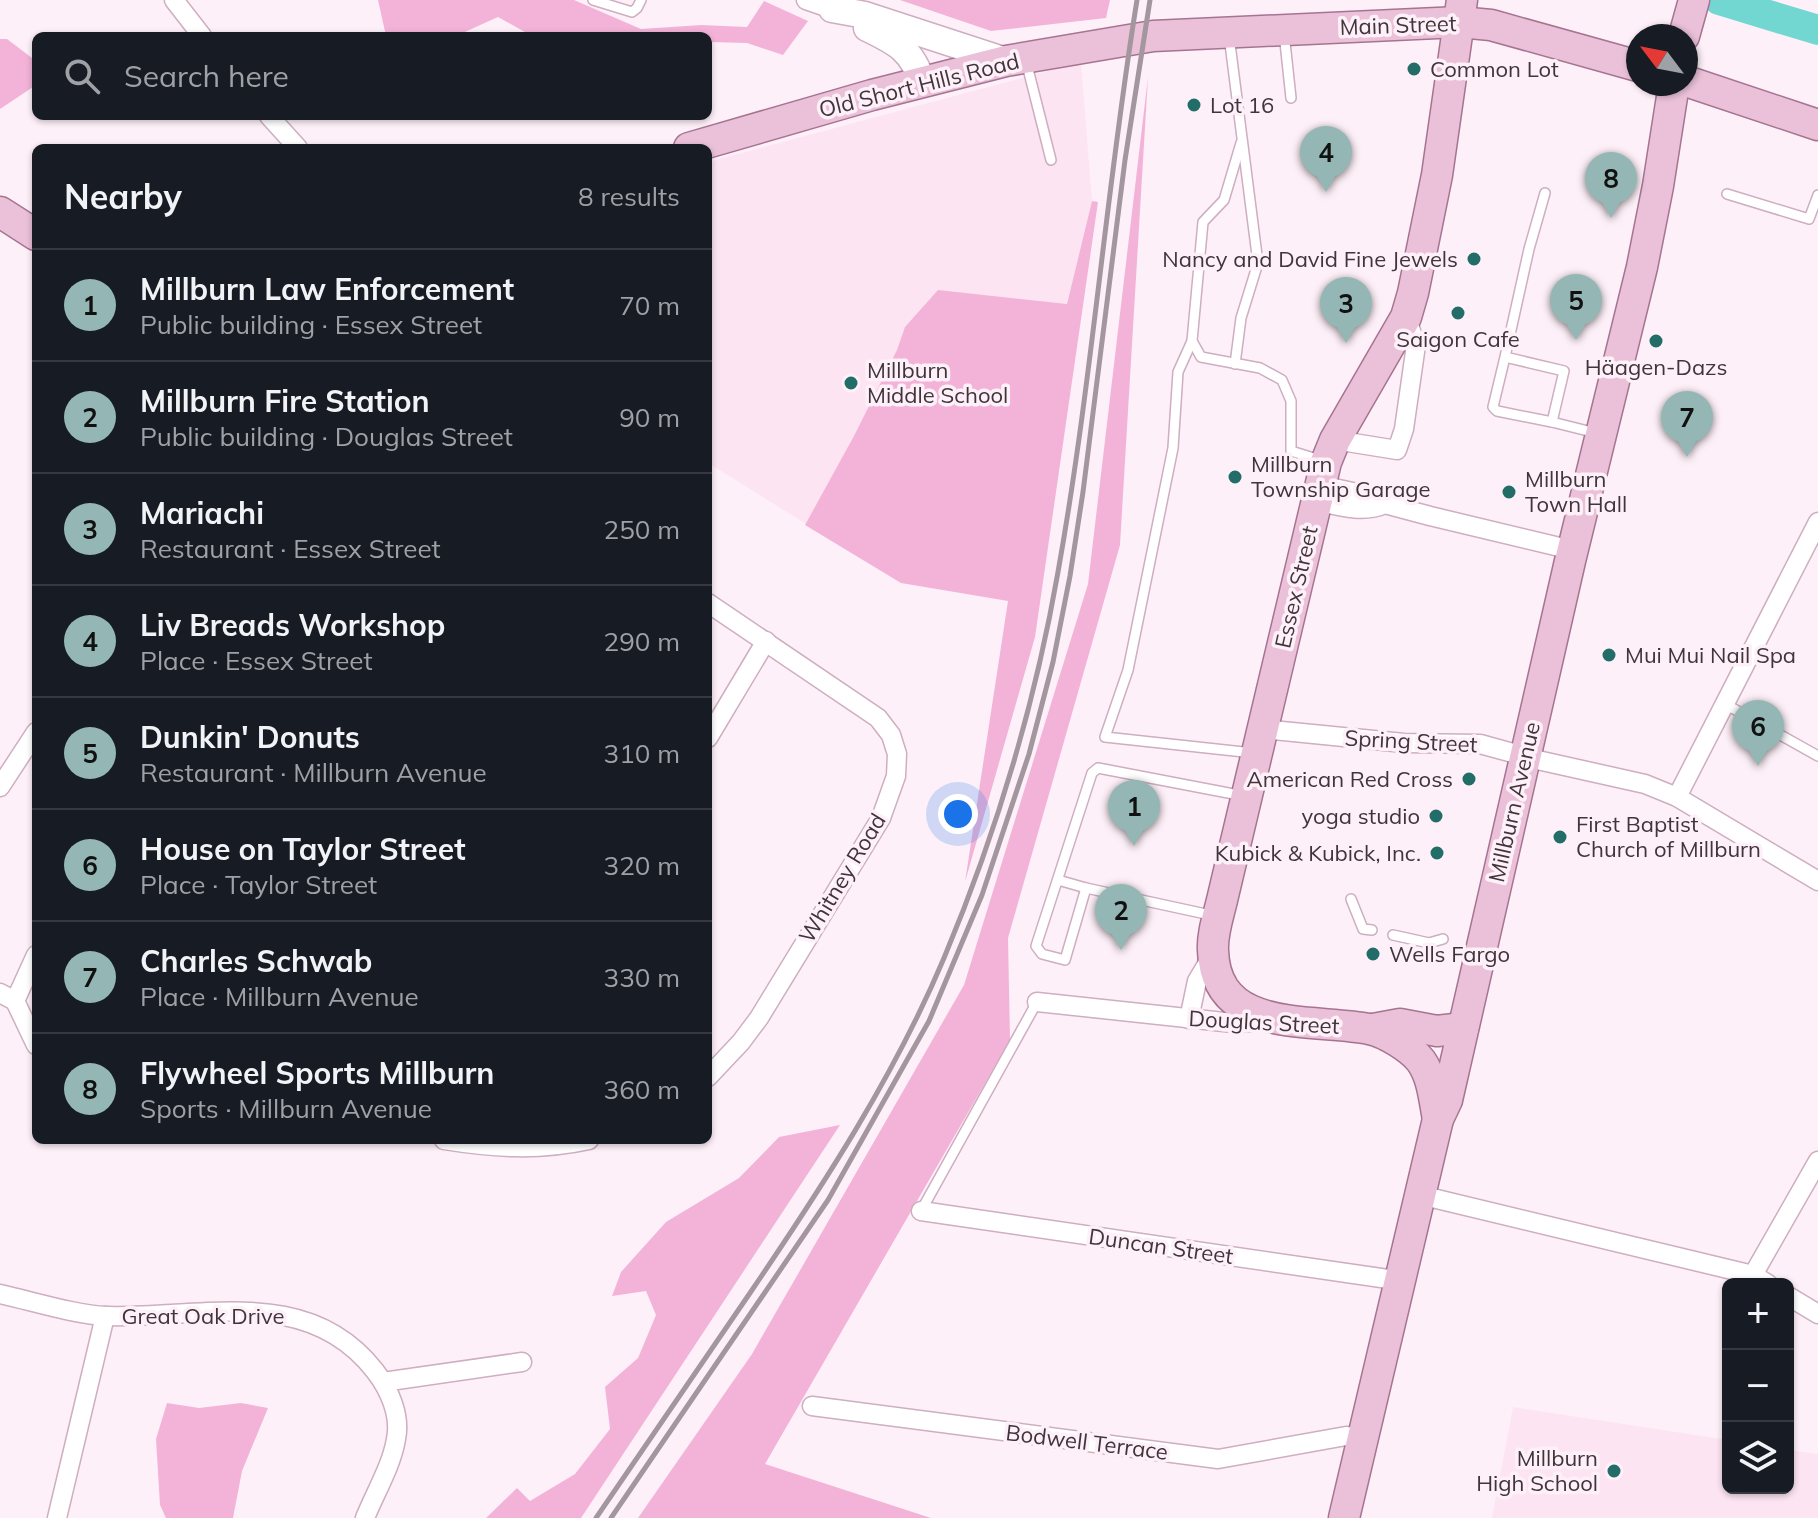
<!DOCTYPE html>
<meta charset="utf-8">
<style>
:root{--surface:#171b24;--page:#242831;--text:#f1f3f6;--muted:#9ea1a6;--line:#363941;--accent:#94b7b6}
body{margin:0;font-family:Mulish,sans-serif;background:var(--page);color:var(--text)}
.controls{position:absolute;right:24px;bottom:24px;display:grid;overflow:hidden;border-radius:12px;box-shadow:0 2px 6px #0004}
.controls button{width:72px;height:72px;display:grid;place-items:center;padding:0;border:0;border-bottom:2px solid var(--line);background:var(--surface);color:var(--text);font:40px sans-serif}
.compass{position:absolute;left:1626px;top:24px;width:72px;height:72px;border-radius:50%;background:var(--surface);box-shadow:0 2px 6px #0004;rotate:302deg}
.you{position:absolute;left:958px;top:814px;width:28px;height:28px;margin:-20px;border:6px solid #fff;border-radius:50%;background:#1a73e8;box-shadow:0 0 0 12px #1a73e833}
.badge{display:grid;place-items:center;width:52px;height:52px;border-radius:50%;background:var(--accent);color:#111;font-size:26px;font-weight:700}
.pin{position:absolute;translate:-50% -66px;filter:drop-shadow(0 2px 4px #0008)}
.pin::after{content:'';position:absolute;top:42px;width:28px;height:24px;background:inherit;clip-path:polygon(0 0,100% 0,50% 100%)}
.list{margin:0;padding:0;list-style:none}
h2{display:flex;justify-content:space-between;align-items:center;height:104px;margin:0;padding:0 32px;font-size:34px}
h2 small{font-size:26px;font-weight:400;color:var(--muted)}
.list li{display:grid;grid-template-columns:52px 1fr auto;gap:24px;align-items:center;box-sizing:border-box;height:112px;padding:0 32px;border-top:2px solid var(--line)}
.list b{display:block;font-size:30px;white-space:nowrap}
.list p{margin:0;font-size:26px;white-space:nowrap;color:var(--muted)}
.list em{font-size:26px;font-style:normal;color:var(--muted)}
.icon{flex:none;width:44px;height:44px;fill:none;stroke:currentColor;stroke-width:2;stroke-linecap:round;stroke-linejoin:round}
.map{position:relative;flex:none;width:1818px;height:1518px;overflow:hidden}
.search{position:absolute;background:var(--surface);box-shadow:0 2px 6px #0004;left:32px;top:32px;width:680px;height:88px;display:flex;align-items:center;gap:20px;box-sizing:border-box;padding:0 28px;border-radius:12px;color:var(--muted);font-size:30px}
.panel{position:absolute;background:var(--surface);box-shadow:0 2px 6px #0004;left:32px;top:144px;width:680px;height:1000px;border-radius:12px}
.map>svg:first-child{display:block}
.built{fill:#fde4f2}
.green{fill:#f3b3d8}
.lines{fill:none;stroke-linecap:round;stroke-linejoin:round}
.river{stroke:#73d7d1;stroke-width:30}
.lane-casing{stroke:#ceaec0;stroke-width:12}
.street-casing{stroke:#ceaec0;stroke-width:21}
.secondary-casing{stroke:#ceaec0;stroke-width:29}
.primary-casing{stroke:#a67491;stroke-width:33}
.lane{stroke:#fff;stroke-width:9}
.street{stroke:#fff;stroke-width:18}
.secondary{stroke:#fff;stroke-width:26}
.primary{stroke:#eac1d9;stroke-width:30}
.rail{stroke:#a4969e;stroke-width:5}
.poi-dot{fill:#226d68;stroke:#fef0f8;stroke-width:3}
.labels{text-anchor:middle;stroke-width:7;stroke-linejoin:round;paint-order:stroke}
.street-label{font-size:22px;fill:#41343b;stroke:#fef0f8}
.poi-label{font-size:22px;fill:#41343b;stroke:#fef0f8;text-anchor:start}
</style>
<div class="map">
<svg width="1818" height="1518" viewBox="0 0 1818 1518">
<rect width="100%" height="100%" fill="#fef0f8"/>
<g class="built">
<polygon points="1081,62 1092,201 1067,304 1018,299 901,583 708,463 708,162"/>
<polygon points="1513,1407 1728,1440 1728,1488 1788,1488 1788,1450 1818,1454 1818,1518 1492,1518"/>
</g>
<g class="green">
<polygon points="378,0 574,0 641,29 701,25 747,27 764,1 808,21 783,55 747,43 708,42 708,36 532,36 498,17 456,36 386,36"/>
<polygon points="900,0 1110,0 1106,18 991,31"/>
<polygon points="0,39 7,39 36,61 36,85 0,109"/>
<polygon points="1148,77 1120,545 1008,938 1010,1040 765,1464 931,1518 638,1518 752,1354 964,985 1088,584"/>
<polygon points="1092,201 1098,202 1035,637 965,882 1008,601 901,583 805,525 854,436 897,350 905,327 938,290 1067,304"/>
<polygon points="840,1125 581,1518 486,1518 517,1488 530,1501 575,1474 610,1429 605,1387 638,1358 656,1315 646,1291 612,1296 621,1272 666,1222 739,1178 779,1137"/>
<polygon points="167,1403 199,1408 241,1403 268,1408 242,1471 233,1518 166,1518 160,1505 156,1439"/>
</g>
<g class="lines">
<polyline class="river" points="1719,0 1818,30"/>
<defs>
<g id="lane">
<polyline points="593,0 632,12 637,8 641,0"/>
<polyline points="1284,33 1291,98"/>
<polyline points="1229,36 1258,263 1241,318 1235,364"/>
<polyline points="1026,61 1051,160"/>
<polyline points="1241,143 1224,200 1203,222 1192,341 1201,357 1260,368 1282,380 1291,401 1291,451 1320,460"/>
<polyline points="1727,194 1809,219 1818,195"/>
<polyline points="1192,341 1178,372 1173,448 1128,670 1105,737 1253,753"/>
<polyline points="1505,357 1493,407 1497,411 1552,422 1564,371 1505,357 1529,249 1545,193"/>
<polyline points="1552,422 1596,433"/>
<polyline points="1725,704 1818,756"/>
<polyline points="1058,880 1086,888 1215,916"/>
<polyline points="1086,888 1065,960 1042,954 1036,946 1092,773 1098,768 1244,796"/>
<polyline points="1351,899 1363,929 1372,930"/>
<polyline points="1393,935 1429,943 1443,939"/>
<polyline points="921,1211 1037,1002"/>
</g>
<g id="street">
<polyline points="174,0 202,36"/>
<polyline points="806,0 832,9"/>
<polyline points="269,116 298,148"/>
<polyline points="1335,440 1397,450 1404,429 1416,345 1406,317"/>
<polyline points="1320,485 1376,497 1385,504 1430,516 1572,550"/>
<path d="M1316,501c22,5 47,13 69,3"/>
<polyline points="708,603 878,718 891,735 897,754 896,776 881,818 759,1018 741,1042 708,1077"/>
<polyline points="1263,729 1404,743 1480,744 1542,761 1645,784 1677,797 1818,881"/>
<polyline points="708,738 766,641"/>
<polyline points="0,787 36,732"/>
<polyline points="1677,797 1818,522"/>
<polyline points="0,993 15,1001 36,1045"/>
<polyline points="15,1001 36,955"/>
<polyline points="1037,1002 1233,1023 1266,1021"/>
<polyline points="1189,1019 1197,981 1213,954"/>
<path d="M444,1140c50,8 95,11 145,0"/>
<polyline points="1420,1195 1753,1275 1768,1284"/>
<polyline points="921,1211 1402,1281"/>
<polyline points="1753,1275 1818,1161"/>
<path d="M0,1294c32,7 76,21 107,22 94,3 201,-32 268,55 14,18 26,44 21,68 -4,26 -21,54 -31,79"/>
<polyline points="1788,1296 1818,1314"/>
<polyline points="383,1382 522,1362"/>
<polyline points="812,1406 1218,1459 1346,1436 1362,1438"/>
<polyline points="57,1518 105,1316"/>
</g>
<g id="secondary">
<polyline points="832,9 865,15 1006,61"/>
<path d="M867,28c29,14 46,22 55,55"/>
</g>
<g id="primary">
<polyline points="1684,36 1694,0"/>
<polyline points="1686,81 1818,125"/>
<polyline points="689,148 872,95 1006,61 1153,36 1459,22 1491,25 1638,66"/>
<polyline points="0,212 36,235"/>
<polyline points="1373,1029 1400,1024 1437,1031 1463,1028"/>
<path d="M1438,1119c-4,-19 -5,-41 -17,-58 -10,-13 -36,-29 -52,-32 -55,-11 -154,6 -156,-79 -1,-17 6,-36 10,-54l103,-434 9,-22 71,-123 7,-24 24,-118 25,-175"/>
<polyline points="1344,1518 1438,1119 1447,1100 1570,561 1642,267 1658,186 1674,84"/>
</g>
</defs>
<use href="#lane" class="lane-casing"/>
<use href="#street" class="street-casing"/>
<use href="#secondary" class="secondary-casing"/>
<use href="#primary" class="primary-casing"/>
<use href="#lane" class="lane"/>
<use href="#street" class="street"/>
<use href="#secondary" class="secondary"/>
<use href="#primary" class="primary"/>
<g class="rail">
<path d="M596,1518c52,-75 103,-150 154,-225 72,-106 144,-216 194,-335 52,-124 91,-254 114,-386 34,-190 48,-382 79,-572"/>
<polyline points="611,1518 828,1200 929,1021 982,895 1029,754 1053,662 1070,576 1083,492 1125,160 1150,0"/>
</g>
</g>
<g class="poi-dot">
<circle cx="1414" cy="69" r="8"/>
<circle cx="1194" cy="105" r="8"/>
<circle cx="1474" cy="259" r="8"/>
<circle cx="1458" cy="313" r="8"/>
<circle cx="1656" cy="341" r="8"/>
<circle cx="851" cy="383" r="8"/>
<circle cx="1235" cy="477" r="8"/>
<circle cx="1509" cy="492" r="8"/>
<circle cx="1609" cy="655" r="8"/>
<circle cx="1469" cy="779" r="8"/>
<circle cx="1436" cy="816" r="8"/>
<circle cx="1560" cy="837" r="8"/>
<circle cx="1437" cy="853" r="8"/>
<circle cx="1373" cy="954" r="8"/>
<circle cx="1614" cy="1471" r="8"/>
</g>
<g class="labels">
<g class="street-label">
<text transform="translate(1398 25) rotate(-2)" y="8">Main Street</text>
<text transform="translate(919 85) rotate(-14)" y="8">Old Short Hills Road</text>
<text transform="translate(1296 587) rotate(-77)" y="8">Essex Street</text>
<text transform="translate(1411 741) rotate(3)" y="8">Spring Street</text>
<text transform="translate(1514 802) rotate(-77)" y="8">Millburn Avenue</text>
<text transform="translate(842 878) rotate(-59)" y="8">Whitney Road</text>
<text transform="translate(1264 1022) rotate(3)" y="8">Douglas Street</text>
<text transform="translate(1161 1246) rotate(8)" y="8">Duncan Street</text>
<text x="203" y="1324">Great Oak Drive</text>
<text transform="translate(1087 1442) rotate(7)" y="8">Bodwell Terrace</text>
</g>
<g class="poi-label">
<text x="1430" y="77">Common Lot</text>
<text x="1210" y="113">Lot 16</text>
<text x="1458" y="267" text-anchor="end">Nancy and David Fine Jewels</text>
<text x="1458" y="347" text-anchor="middle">Saigon Cafe</text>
<text x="1656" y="375" text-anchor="middle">Häagen-Dazs</text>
<text x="867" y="378">Millburn<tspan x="867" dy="25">Middle School</tspan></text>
<text x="1251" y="472">Millburn<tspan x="1251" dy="25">Township Garage</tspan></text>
<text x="1525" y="487">Millburn<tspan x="1525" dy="25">Town Hall</tspan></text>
<text x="1625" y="663">Mui Mui Nail Spa</text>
<text x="1453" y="787" text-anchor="end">American Red Cross</text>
<text x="1420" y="824" text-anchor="end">yoga studio</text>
<text x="1576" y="832">First Baptist<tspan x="1576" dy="25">Church of Millburn</tspan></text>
<text x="1421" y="861" text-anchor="end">Kubick &amp; Kubick, Inc.</text>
<text x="1389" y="962">Wells Fargo</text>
<text x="1598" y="1466" text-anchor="end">Millburn<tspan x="1598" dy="25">High School</tspan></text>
</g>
</g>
</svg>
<div class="controls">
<button>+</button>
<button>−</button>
<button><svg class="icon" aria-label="layers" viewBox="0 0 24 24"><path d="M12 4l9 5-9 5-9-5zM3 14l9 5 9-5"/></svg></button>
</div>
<svg class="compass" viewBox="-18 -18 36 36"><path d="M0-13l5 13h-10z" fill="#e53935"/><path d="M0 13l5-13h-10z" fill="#9ea1a6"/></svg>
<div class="you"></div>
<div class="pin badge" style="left:1134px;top:846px">1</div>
<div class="pin badge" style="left:1121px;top:950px">2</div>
<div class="pin badge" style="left:1346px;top:343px">3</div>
<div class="pin badge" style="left:1326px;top:192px">4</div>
<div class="pin badge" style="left:1576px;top:340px">5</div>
<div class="pin badge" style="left:1758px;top:766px">6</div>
<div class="pin badge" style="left:1687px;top:457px">7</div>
<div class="pin badge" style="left:1611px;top:218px">8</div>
<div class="search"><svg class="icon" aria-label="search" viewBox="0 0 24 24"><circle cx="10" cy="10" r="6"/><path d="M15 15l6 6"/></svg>Search here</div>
<section class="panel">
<h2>Nearby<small>8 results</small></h2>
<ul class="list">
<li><span class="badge">1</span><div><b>Millburn Law Enforcement</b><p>Public building · Essex Street</p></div><em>70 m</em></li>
<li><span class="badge">2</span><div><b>Millburn Fire Station</b><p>Public building · Douglas Street</p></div><em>90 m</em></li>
<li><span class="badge">3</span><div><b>Mariachi</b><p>Restaurant · Essex Street</p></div><em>250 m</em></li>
<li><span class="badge">4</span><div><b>Liv Breads Workshop</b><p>Place · Essex Street</p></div><em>290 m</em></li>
<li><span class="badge">5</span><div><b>Dunkin' Donuts</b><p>Restaurant · Millburn Avenue</p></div><em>310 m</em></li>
<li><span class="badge">6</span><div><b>House on Taylor Street</b><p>Place · Taylor Street</p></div><em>320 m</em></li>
<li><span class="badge">7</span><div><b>Charles Schwab</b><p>Place · Millburn Avenue</p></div><em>330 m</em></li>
<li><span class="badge">8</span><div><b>Flywheel Sports Millburn</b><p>Sports · Millburn Avenue</p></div><em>360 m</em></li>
</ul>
</section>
</div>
